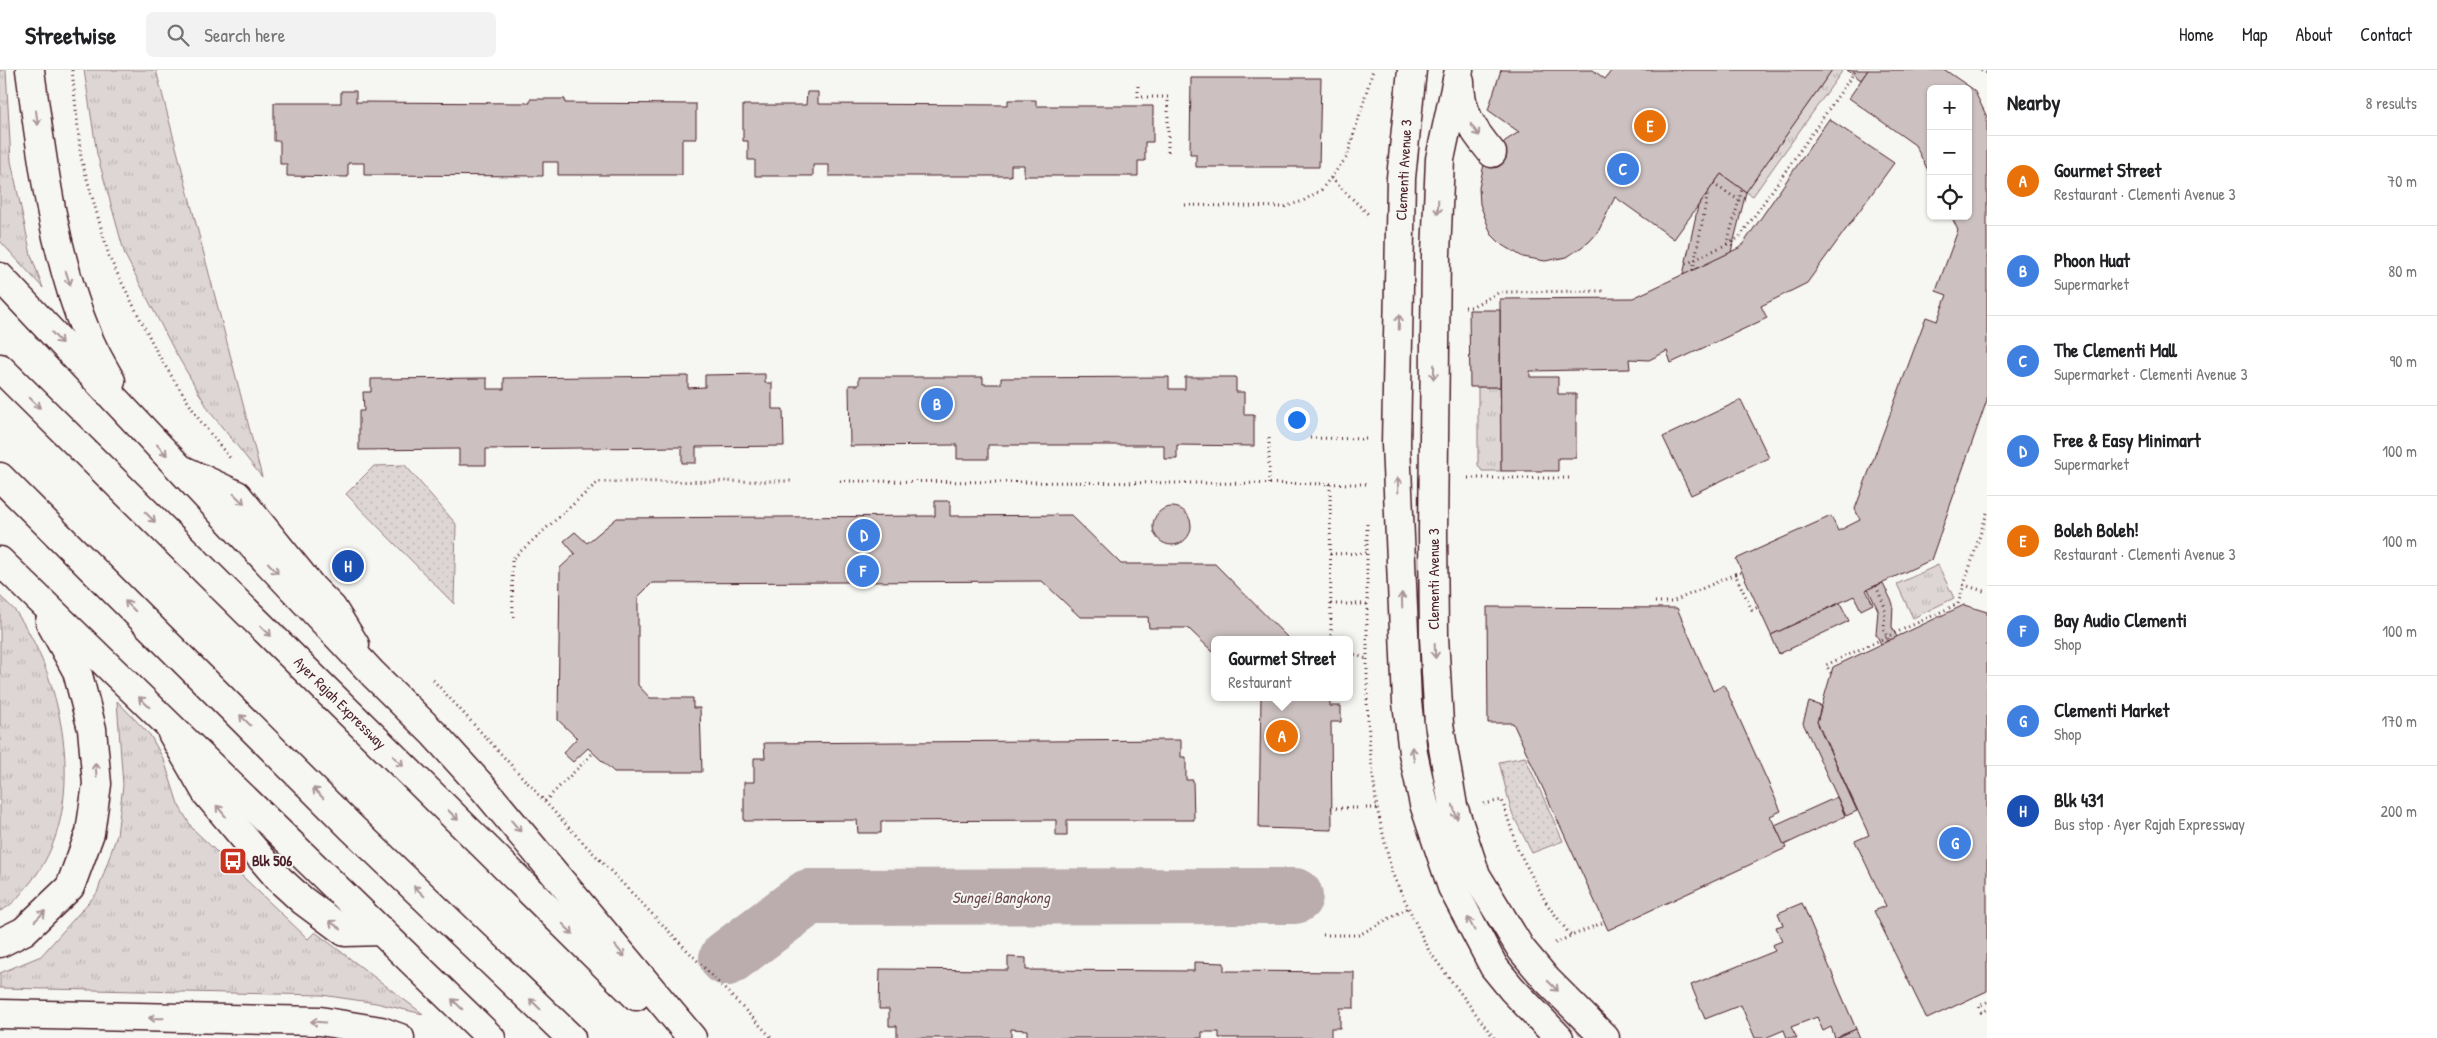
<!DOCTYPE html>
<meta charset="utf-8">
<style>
:root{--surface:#fff;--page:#f2f2f2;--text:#202124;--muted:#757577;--line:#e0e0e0;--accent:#c8321e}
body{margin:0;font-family:"Patrick Hand",sans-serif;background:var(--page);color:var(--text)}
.controls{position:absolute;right:15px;top:15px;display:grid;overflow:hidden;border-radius:8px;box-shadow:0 1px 4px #0004}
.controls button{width:45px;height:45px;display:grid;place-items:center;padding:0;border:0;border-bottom:1px solid var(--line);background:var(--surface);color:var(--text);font:25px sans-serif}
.you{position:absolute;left:1296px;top:349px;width:18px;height:18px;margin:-12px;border:4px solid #fff;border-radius:50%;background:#1a73e8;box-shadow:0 0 0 8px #1a73e833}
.badge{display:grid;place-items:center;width:32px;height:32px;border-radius:50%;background:var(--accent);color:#fff;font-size:16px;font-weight:700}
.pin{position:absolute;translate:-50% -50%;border:2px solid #fff;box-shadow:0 1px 5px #0006}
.popup{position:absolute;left:1211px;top:566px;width:142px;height:65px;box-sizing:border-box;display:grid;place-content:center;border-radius:8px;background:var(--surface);filter:drop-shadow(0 1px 4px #0005);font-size:16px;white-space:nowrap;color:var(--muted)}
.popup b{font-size:19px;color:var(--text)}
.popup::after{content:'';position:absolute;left:50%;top:100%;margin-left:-10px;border:10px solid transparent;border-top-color:var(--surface)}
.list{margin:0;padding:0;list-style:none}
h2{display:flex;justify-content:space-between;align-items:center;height:65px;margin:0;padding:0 20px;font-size:21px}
h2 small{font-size:16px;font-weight:400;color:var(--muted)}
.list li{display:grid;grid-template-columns:32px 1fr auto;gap:15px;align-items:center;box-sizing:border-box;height:90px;padding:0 20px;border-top:1px solid var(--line)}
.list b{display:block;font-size:19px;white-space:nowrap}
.list p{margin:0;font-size:16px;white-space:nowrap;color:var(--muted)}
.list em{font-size:16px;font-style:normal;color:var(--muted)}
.icon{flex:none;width:28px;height:28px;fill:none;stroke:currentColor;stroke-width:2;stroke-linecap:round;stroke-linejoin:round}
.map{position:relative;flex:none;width:1987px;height:968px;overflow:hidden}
header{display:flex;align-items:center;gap:30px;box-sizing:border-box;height:70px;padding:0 25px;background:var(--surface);border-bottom:1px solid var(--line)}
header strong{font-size:24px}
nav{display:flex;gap:28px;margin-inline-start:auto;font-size:18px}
.search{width:350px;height:45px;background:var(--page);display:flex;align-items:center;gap:12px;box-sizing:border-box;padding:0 18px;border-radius:8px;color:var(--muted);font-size:19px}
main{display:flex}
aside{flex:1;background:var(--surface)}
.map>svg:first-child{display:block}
.grass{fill:url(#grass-tufts);stroke:#947a80}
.park{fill:url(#park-dots);stroke:#947a80}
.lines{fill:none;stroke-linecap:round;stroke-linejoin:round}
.river{stroke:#bbadae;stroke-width:56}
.building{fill:#ccc1c0;stroke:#4a1f2b}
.minor-casing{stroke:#4a1f2b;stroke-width:31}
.highway-casing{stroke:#4a1f2b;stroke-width:31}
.path{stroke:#4a1f2b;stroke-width:3;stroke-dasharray:1 4;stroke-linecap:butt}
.minor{stroke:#f6f6f2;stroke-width:28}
.highway{stroke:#f6f6f2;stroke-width:28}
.oneway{stroke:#a99598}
.labels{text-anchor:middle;stroke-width:4;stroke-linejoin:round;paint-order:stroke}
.street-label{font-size:15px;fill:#4a1f2b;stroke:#f6f6f2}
.poi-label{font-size:15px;font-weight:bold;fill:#4a1f2b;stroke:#f6f6f2;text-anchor:start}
.water-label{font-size:16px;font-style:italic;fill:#6c4a52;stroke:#f6f6f2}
</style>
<header>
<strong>Streetwise</strong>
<div class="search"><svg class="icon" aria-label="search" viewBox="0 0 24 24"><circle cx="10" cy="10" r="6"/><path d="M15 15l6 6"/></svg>Search here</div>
<nav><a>Home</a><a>Map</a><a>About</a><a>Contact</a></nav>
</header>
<main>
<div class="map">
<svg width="1987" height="968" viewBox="0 0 1987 968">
<defs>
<pattern id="grass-tufts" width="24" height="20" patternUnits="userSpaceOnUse" patternTransform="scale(1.25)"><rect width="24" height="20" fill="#ddd6d5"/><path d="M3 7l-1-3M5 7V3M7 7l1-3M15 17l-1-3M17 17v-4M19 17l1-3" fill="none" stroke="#bfb7b7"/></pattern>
<pattern id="park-dots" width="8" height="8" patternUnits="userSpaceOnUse" patternTransform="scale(1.25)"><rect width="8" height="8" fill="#ddd6d5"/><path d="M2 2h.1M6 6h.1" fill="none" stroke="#bfb7b7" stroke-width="1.8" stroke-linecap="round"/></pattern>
</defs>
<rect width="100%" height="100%" fill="#f6f6f2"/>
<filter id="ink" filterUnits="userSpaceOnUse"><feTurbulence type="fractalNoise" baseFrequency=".02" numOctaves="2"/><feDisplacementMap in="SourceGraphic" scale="10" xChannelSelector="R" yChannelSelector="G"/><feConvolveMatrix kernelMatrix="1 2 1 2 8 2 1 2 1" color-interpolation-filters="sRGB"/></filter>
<g filter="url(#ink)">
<g class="grass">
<polygon points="0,0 6,0 11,91 31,185 43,218 0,171"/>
<polygon points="84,0 156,0 262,407 210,342 173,278 125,185 97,84"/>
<polygon points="1832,0 1843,0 1753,126 1746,122"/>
<polygon points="1478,317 1500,317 1501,401 1482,401 1478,395"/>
<polygon points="1938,495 1954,528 1913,548 1897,514"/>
<path d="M0,526c6,6 14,12 18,19 48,70 71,198 12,268 -9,10 -17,23 -30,28z"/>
<polygon points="117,631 150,665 164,690 178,734 192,758 308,869 315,862 423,944 376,933 322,925 0,918 0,903 41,886 97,823 117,765 123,715"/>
</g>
<g class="park">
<polygon points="405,395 456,454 454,534 346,424 374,396"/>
<polygon points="1525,687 1563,771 1532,783 1512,743 1499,692"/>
</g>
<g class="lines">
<polyline class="river" points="727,888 809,827 1295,826"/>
</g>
<g class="building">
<polygon points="1501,0 1593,0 1605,9 1612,0 1832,0 1746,122 1721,104 1674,169 1615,127 1598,162 1589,172 1567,187 1545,191 1523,187 1501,174 1491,164 1480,134 1479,118 1484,94 1505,71 1519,62 1488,40"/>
<polygon points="1847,0 1868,0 1861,10"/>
<polygon points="1868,0 1945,0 1974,20 1987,47 1987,330 1931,490 1866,520 1873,534 1861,540 1854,526 1771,565 1736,489 1831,446 1838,461 1860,450 1855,439 1926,247 1937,251 1947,225 1936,221 1958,160 1951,146 1968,146 1968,19 1931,19 1931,106 1915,75 1849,28"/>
<polygon points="1191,8 1321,8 1319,97 1196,97 1196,84 1190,84"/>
<polygon points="341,21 356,21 356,32 530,33 530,29 565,29 565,33 696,34 696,69 682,69 682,105 558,105 558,92 543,92 543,106 364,105 364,93 348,93 348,107 287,106 287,94 280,94 280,71 274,71 274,33 341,33"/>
<polygon points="807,22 818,22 818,34 1008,35 1008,30 1036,30 1036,36 1153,36 1153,72 1145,72 1145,91 1138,91 1138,106 1024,106 1024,95 1011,95 1011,106 829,106 829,95 813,95 813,106 755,106 755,90 748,90 748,71 743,71 743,35 806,35"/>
<polygon points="1829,49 1894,93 1807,213 1761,236 1767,248 1671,293 1667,281 1649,290 1629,289 1630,299 1530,301 1530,307 1558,307 1558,324 1576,324 1576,388 1558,388 1558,401 1501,401 1500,229 1633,228 1741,177"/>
<polygon points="1721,104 1746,122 1731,182 1683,205 1698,136"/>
<polygon points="1469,240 1500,240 1500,317 1470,317"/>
<polygon points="765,304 765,313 772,313 772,339 783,339 784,376 696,377 696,393 682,393 682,377 486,379 486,395 459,395 459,379 359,380 359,341 364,341 363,322 371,322 371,309 487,308 487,319 504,319 504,308 688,306 688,318 705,317 705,305"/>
<polygon points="859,307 983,307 983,314 1001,314 1001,308 1169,307 1169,319 1185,319 1185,307 1236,307 1236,322 1244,322 1244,345 1254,345 1254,376 1177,375 1177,389 1164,389 1164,375 988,375 988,389 957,389 957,375 850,376 849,315 859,315"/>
<polygon points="1741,330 1769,388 1691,425 1663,367"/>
<polygon points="935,431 950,431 950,446 1071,445 1121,494 1215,494 1290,570 1214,570 1214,583 1188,558 1149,558 1148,547 1080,547 1042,511 652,513 638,527 638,615 650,628 693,628 693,638 700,638 702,702 614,702 588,678 573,692 563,683 577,668 558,650 560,498 575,484 564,471 575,462 587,473 617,448 935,446"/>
<circle cx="1172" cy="456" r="19"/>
<polygon points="1883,513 1893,534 1892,557 1897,567 1881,574 1876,564 1878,540 1868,519"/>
<polygon points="1840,533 1849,551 1779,584 1771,565"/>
<polygon points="1964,535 1987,542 1987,921 1927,949 1874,841 1886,836 1855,771 1869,765 1817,652 1833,597"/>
<polygon points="1487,537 1677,538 1713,621 1724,615 1781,741 1770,746 1786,778 1608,860 1513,653 1488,653"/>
<polygon points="1261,627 1330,627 1330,636 1341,636 1341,652 1331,652 1332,760 1259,758"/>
<polygon points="1809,632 1821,636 1817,652 1857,741 1846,746 1803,653"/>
<polygon points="1181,670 1181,687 1186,687 1186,710 1193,710 1194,750 1067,750 1067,766 1056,766 1056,750 881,751 881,763 858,763 857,750 744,751 744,712 754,712 754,688 765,688 764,673"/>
<polygon points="1837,727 1845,746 1784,775 1775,755"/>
<polygon points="1802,833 1856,959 1835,968 1831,957 1823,961 1817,947 1791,957 1797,968 1787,968 1784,960 1765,968 1755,968 1741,935 1705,949 1691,915 1775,881 1772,875 1782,871 1776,857 1783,855 1778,843"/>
<polygon points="1008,887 1026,888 1026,900 1194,901 1194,892 1224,893 1224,901 1354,902 1354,938 1340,938 1340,958 1331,958 1331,968 1219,968 1219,962 1202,962 1202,968 1027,968 1027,960 1011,959 1011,968 897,968 897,956 889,956 889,939 879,939 880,899 1008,900"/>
<polygon points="1856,959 1860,968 1836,968"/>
</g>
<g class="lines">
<defs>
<g id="minor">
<polyline points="1412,0 1401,108 1396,374 1407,632 1413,683 1424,734 1452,817 1494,897 1512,919 1559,968"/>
<polyline points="1459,0 1440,89 1436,184 1433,462 1434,567 1439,654 1453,736 1476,805 1521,879 1547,910 1605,968"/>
<path d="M1460,12c0,30 13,48 32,71"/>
<polyline points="181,399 237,425 313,519 332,538 355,575"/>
<polyline points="172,663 207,724 279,809 302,830 345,862 382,861"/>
</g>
<g id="highway">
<path d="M30,0c12,89 23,183 58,267 6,15 15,30 23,44"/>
<polyline points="0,207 373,604 434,664 484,719 692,968"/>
<polyline points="0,298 636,926"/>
<polyline points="0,407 352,758 571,968"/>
<polyline points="0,491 491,968"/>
<polyline points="0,873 24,861 70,817 90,763 97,714 92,659 77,601 50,552"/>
<polyline points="0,944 320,951 381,961 400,968"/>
</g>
</defs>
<use href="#minor" class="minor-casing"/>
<use href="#highway" class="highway-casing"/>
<g class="path">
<polyline points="72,0 81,88 110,189 159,286 200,351 230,388"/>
<polyline points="1981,0 1987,3"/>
<polyline points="1138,16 1138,27 1168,27 1168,82"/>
<polyline points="1331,108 1370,146"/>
<polyline points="1713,114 1739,130"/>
<polyline points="1185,135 1284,137 1303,131 1321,120 1347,87 1373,0"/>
<polyline points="1727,174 1739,168 1856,0"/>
<polyline points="1686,194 1727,174 1742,119"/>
<polyline points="1693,200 1708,122"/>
<polyline points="1465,237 1471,237 1500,222 1606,221"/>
<polyline points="1269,368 1269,414"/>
<polyline points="1310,368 1367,369"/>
<polyline points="1463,408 1573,408"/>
<polyline points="840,411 1367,414"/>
<polyline points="1330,414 1331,570"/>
<polyline points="1987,443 1964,515 1987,522"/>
<polyline points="1367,454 1367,632 1370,681 1377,738 1392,803 1429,881 1494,968"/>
<polyline points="1330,484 1367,483"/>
<polyline points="1735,504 1742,502"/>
<polyline points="1876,516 1885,537 1884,560 1889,571"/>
<polyline points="1655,532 1672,532 1735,504 1752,540 1758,537"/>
<polyline points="1331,534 1367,534"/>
<polyline points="513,547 512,489 598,412 793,411"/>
<polyline points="1350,583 1367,589"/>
<polyline points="1831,603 1826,595 1958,534 1964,515"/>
<polyline points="433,610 570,759 772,968"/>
<polyline points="545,731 593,683"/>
<polyline points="1484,734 1502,730 1518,780 1547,834 1571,866"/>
<polyline points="1331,738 1377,738"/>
<polyline points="1323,865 1359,865 1408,838"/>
<polyline points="1555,873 1604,852"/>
<polyline points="1987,932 1979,936 1981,942 1987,940"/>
</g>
<use href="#minor" class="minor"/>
<use href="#highway" class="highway"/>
</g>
<defs><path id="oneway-shaft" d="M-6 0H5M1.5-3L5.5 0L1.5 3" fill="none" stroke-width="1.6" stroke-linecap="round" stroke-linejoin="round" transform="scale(1.25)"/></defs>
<g class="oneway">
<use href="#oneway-shaft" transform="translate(37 48) rotate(82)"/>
<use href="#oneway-shaft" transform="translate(1475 60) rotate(55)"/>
<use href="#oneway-shaft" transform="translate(1438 137) rotate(92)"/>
<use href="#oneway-shaft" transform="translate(68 208) rotate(72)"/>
<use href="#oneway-shaft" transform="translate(1399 252) rotate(-88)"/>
<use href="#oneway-shaft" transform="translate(57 268) rotate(47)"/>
<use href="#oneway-shaft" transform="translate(1434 302) rotate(91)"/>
<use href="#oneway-shaft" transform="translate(35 333) rotate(45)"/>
<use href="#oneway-shaft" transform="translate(162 380) rotate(47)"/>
<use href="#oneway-shaft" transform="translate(1398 415) rotate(-92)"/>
<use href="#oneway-shaft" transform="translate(239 429) rotate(44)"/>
<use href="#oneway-shaft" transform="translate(150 447) rotate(45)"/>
<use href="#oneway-shaft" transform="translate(273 498) rotate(47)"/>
<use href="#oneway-shaft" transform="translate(1402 530) rotate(-92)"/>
<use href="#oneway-shaft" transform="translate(130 536) rotate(-135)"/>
<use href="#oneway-shaft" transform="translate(266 561) rotate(45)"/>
<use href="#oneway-shaft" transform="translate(1435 581) rotate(87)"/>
<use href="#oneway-shaft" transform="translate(144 632) rotate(-136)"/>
<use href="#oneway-shaft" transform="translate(245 650) rotate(-135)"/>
<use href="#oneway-shaft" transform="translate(1413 684) rotate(-100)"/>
<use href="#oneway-shaft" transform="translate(398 691) rotate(45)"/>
<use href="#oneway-shaft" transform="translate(96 700) rotate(-95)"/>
<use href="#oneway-shaft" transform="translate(318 723) rotate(-135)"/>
<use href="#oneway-shaft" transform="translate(221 741) rotate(-130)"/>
<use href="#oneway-shaft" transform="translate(1455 742) rotate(73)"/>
<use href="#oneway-shaft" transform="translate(453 745) rotate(45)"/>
<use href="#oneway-shaft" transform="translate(516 756) rotate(50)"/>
<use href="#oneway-shaft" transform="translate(419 821) rotate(-136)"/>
<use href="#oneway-shaft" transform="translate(40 846) rotate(-44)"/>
<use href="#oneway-shaft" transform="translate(1471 854) rotate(-118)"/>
<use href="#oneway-shaft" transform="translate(335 855) rotate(-144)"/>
<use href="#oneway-shaft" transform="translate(568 859) rotate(45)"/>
<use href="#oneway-shaft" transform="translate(620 881) rotate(50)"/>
<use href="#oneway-shaft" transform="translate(1553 916) rotate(45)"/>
<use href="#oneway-shaft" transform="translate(457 934) rotate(-136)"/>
<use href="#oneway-shaft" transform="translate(535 934) rotate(-136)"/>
<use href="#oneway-shaft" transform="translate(156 948) rotate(-179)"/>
<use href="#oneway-shaft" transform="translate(318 952) rotate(-176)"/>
</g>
</g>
<defs>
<symbol id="bus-square" viewBox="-11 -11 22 22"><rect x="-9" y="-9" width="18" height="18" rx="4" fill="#c8321e" stroke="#f6f6f2"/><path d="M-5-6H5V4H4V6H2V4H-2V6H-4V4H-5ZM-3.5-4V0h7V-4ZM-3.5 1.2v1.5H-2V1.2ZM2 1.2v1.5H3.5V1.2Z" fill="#fff"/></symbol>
</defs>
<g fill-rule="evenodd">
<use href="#bus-square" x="217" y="775" width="32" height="32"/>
</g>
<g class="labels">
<g class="street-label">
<text transform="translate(1404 100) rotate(-87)" y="5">Clementi Avenue 3</text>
<text transform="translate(1434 509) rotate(-90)" y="5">Clementi Avenue 3</text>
<text transform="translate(340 633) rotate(45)" y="5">Ayer Rajah Expressway</text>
</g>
<g class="poi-label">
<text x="252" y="796">Blk 506</text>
</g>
<g class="water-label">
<text x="1001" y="833">Sungei Bangkong</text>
</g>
</g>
</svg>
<div class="controls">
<button>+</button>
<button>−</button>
<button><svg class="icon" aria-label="locate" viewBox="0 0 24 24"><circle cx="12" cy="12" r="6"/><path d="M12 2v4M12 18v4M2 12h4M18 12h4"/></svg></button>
</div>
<div class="you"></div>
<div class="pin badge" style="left:1282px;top:666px;background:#e8710a">A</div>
<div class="popup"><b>Gourmet Street</b>Restaurant</div>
<div class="pin badge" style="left:937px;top:334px;background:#3f7fe0">B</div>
<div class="pin badge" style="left:1623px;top:99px;background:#3f7fe0">C</div>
<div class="pin badge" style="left:864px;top:465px;background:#3f7fe0">D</div>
<div class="pin badge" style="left:1650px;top:56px;background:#e8710a">E</div>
<div class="pin badge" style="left:863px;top:501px;background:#3f7fe0">F</div>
<div class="pin badge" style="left:1955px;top:773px;background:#3f7fe0">G</div>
<div class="pin badge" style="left:348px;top:496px;background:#1a4fb4">H</div>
</div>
<aside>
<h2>Nearby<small>8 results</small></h2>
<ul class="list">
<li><span class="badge" style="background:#e8710a">A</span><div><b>Gourmet Street</b><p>Restaurant · Clementi Avenue 3</p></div><em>70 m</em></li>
<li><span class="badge" style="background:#3f7fe0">B</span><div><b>Phoon Huat</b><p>Supermarket</p></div><em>80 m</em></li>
<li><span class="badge" style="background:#3f7fe0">C</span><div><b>The Clementi Mall</b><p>Supermarket · Clementi Avenue 3</p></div><em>90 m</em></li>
<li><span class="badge" style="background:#3f7fe0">D</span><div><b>Free &amp; Easy Minimart</b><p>Supermarket</p></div><em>100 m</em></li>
<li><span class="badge" style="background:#e8710a">E</span><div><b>Boleh Boleh!</b><p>Restaurant · Clementi Avenue 3</p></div><em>100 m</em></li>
<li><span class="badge" style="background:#3f7fe0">F</span><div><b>Bay Audio Clementi</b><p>Shop</p></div><em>100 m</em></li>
<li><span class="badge" style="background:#3f7fe0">G</span><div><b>Clementi Market</b><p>Shop</p></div><em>170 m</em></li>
<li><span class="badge" style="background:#1a4fb4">H</span><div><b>Blk 431</b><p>Bus stop · Ayer Rajah Expressway</p></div><em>200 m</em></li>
</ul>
</aside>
</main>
